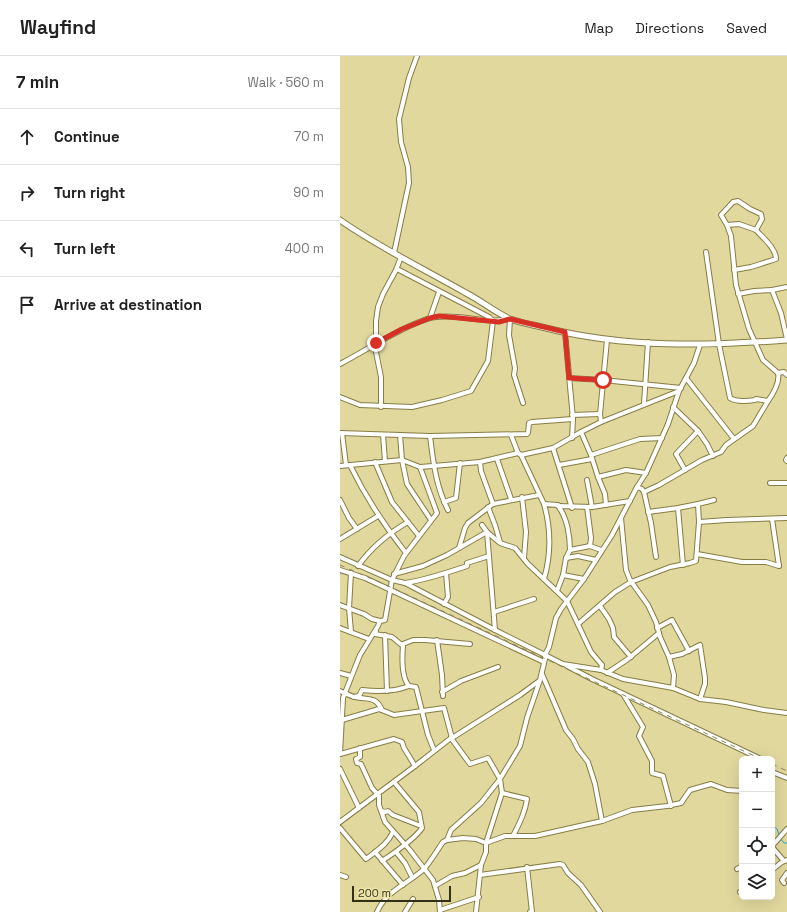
<!DOCTYPE html>
<meta charset="utf-8">
<style>
:root{--surface:#fff;--page:#f2f2f2;--text:#222;--muted:#767676;--line:#e0e0e0}
body{margin:0;font-family:"Space Grotesk",sans-serif;background:var(--page);color:var(--text)}
.controls{position:absolute;right:12px;bottom:12px;display:grid;overflow:hidden;border-radius:6px;box-shadow:0 4px 16px #0002}
.controls button{width:36px;height:36px;display:grid;place-items:center;padding:0;border:0;border-bottom:1px solid var(--line);background:var(--surface);color:var(--text);font:20px sans-serif}
.scale{position:absolute;left:12px;bottom:10px;width:99px;box-sizing:border-box;padding-left:4px;border:2px solid #333018;border-top:0;font-size:11px;line-height:14px;white-space:nowrap;color:#333018;-webkit-text-stroke:3px #eee5aa;paint-order:stroke}
.stop{position:absolute;width:12px;height:12px;margin:-9px;border:3px solid #d93025;border-radius:50%;background:#fff}
.stop.end{background:#d93025;border-color:#fff;box-shadow:0 1px 4px #0008}
.list{margin:0;padding:0;list-style:none}
h2{display:flex;justify-content:space-between;align-items:center;height:52px;margin:0;padding:0 16px;font-size:17px}
h2 small{font-size:13px;font-weight:400;color:var(--muted)}
.list li{display:grid;grid-template-columns:26px 1fr auto;gap:12px;align-items:center;box-sizing:border-box;height:56px;padding:0 16px;border-top:1px solid var(--line)}
.list b{display:block;font-size:15px;white-space:nowrap}
.list em{font-size:13px;font-style:normal;color:var(--muted)}
.icon{flex:none;width:22px;height:22px;fill:none;stroke:currentColor;stroke-width:2;stroke-linecap:round;stroke-linejoin:round}
.map{position:relative;flex:none;width:447px;height:856px;overflow:hidden}
header{display:flex;align-items:center;gap:24px;box-sizing:border-box;height:56px;padding:0 20px;background:var(--surface);border-bottom:1px solid var(--line)}
header strong{font-size:19px}
nav{display:flex;gap:22px;margin-inline-start:auto;font-size:14px}
main{display:flex}
aside{flex:1;background:var(--surface)}
.map>svg:first-child{display:block}
.lines{fill:none;stroke-linecap:round;stroke-linejoin:round}
.stream{stroke:#26a9cb;stroke-width:1}
.minor-casing{stroke:#867d45;stroke-width:6}
.tertiary-casing{stroke:#867d45;stroke-width:7}
.minor{stroke:#fff;stroke-width:4}
.tertiary{stroke:#fff;stroke-width:5}
.rail{stroke:#8c865d;stroke-width:1;stroke-dasharray:5 5;stroke-linecap:butt}
.route{stroke:#d93025;stroke-width:5}
</style>
<header>
<strong>Wayfind</strong>
<nav><a>Map</a><a>Directions</a><a>Saved</a></nav>
</header>
<main>
<aside>
<h2>7 min<small>Walk · 560 m</small></h2>
<ul class="list">
<li><svg class="icon" aria-label="ahead" viewBox="0 0 24 24"><path d="M12 20V5M6 11l6-6 6 6"/></svg><div><b>Continue</b></div><em>70 m</em></li>
<li><svg class="icon" aria-label="right" viewBox="0 0 24 24"><path d="M7 20v-9h11M14 6l5 5-5 5"/></svg><div><b>Turn right</b></div><em>90 m</em></li>
<li><svg class="icon" aria-label="left" viewBox="0 0 24 24"><path d="M17 20v-9H6M10 6l-5 5 5 5"/></svg><div><b>Turn left</b></div><em>400 m</em></li>
<li><svg class="icon" aria-label="arrive" viewBox="0 0 24 24"><path d="M6 21V4h12l-3 4 3 4H6"/></svg><div><b>Arrive at destination</b></div></li>
</ul>
</aside>
<div class="map">
<svg width="447" height="856" viewBox="0 0 447 856">
<rect width="100%" height="100%" fill="#e1d89e"/>
<g class="lines">
<g class="stream">
<polyline points="432,769 437,773 439,779"/>
<polyline points="440,782 444,787 447,787"/>
</g>
<defs>
<g id="minor">
<path d="M387,169l12,-1 17,6 6,-11 -1,-5 -11,-5 -12,-8 -5,1 -12,13 6,10 4,11 5,49 13,44 14,31 15,13c2,9 -5,21 -10,28"/>
<polyline points="54,197 69,127 68,111 61,86 59,63 69,22 77,0"/>
<path d="M394,214l17,-3 25,-8c0,-11 -14,-22 -20,-29"/>
<polyline points="432,234 447,231"/>
<polyline points="398,238 414,235 432,234 441,257 447,283"/>
<polyline points="90,262 99,236"/>
<path d="M0,308c27,-14 51,-31 79,-42 6,-2 11,-5 18,-5 24,-3 49,7 73,2l-1,16 6,33 -1,7 9,28"/>
<polyline points="438,317 444,316 447,319"/>
<polyline points="229,322 263,324 341,332"/>
<polyline points="346,322 394,383"/>
<polyline points="0,341 20,349 72,351 102,344 131,335 148,305 153,265 149,261 59,214"/>
<polyline points="304,348 308,286"/>
<polyline points="41,351 41,321 36,296 36,265 38,251 43,238 56,214 61,201"/>
<polyline points="333,351 358,375 336,398 345,414"/>
<polyline points="232,359 260,358"/>
<polyline points="261,366 260,358 267,284"/>
<polyline points="358,375 367,388 373,400"/>
<polyline points="241,376 251,399 258,421 286,414 306,417"/>
<polyline points="0,377 90,380 187,378 188,377 189,367 192,366 233,363 225,276"/>
<polyline points="2,377 6,409"/>
<polyline points="43,379 45,405"/>
<polyline points="60,379 62,404 67,428 91,464"/>
<polyline points="171,379 178,397"/>
<path d="M90,380c3,25 6,51 18,74"/>
<polyline points="232,382 233,363"/>
<polyline points="213,392 232,452"/>
<polyline points="181,399 204,448"/>
<polyline points="251,399 300,383 322,382"/>
<polyline points="447,402 446,404 447,405"/>
<polyline points="157,403 171,443"/>
<polyline points="35,406 52,446 79,480"/>
<polyline points="140,406 141,415 153,448"/>
<path d="M10,409c16,33 33,59 56,88"/>
<polyline points="219,409 252,403"/>
<polyline points="0,410 62,404 80,411 93,410 140,406 178,397 181,399 213,392 241,376 261,366 339,335"/>
<polyline points="258,421 265,438 266,449"/>
<polyline points="247,424 252,451"/>
<polyline points="430,427 447,427"/>
<polyline points="297,431 302,433 304,436 311,467 316,501"/>
<path d="M304,436l15,-7 43,-25 19,-8 5,-7 27,-19 15,-25 -12,-2 -1,1c-7,1 -19,2 -25,-2l-11,-54 -13,-92"/>
<polyline points="182,441 186,476 184,502"/>
<polyline points="0,444 9,462 17,473"/>
<polyline points="104,446 116,442 120,407"/>
<polyline points="358,448 374,444"/>
<polyline points="148,451 155,469 160,486"/>
<polyline points="247,451 251,482 250,490"/>
<polyline points="338,452 343,509"/>
<polyline points="281,462 286,514 290,524 308,549 316,566 320,581 329,601 334,619 333,632"/>
<polyline points="432,463 439,510"/>
<polyline points="359,466 387,464 447,462"/>
<polyline points="142,469 147,476 155,574"/>
<polyline points="0,483 38,460"/>
<polyline points="119,492 125,472 128,467 153,448 199,439"/>
<path d="M261,494l-11,-4 -20,4c0,-14 -3,-33 -12,-44l34,1 38,-6"/>
<polyline points="357,498 402,506 426,506 439,510"/>
<polyline points="0,501 52,524 65,527 155,574 223,608 261,614 283,623 333,632 360,643 386,646 424,654 447,657"/>
<polyline points="226,502 238,500 256,504"/>
<path d="M18,510c13,-18 31,-33 50,-44"/>
<polyline points="0,514 25,522 204,606"/>
<polyline points="54,518 83,510 107,499 147,476 160,487 175,492 188,508 227,545 251,596 262,609 261,614"/>
<polyline points="223,519 244,523"/>
<path d="M204,523c7,-24 7,-50 0,-75l14,1"/>
<path d="M65,527c21,-3 41,-10 62,-17v-3l22,-7"/>
<polyline points="217,535 223,519 226,502 230,494"/>
<polyline points="104,548 108,541 106,517"/>
<polyline points="0,549 24,558 32,563 40,565"/>
<polyline points="260,550 269,563 273,572 274,581 291,601"/>
<polyline points="154,556 194,543"/>
<polyline points="238,568 275,536 291,526 330,511 350,507 356,505 359,466 358,448 338,452 308,456"/>
<polyline points="0,572 29,583"/>
<polyline points="317,572 332,564 349,595"/>
<path d="M36,575l-1,3 17,3 11,9c-1,12 -2,31 6,40l7,1 12,48 6,15"/>
<polyline points="11,576 9,552 11,517"/>
<polyline points="45,579 47,635"/>
<polyline points="97,584 102,619 103,640"/>
<polyline points="63,590 63,588 73,584 85,584 130,588"/>
<polyline points="329,601 342,598 360,589 365,622 365,628 360,643"/>
<polyline points="227,610 252,623 421,703"/>
<polyline points="0,617 11,620"/>
<polyline points="267,617 288,603 319,577"/>
<polyline points="202,618 226,674 233,683 238,693 248,706 255,728 262,765"/>
<path d="M0,635c5,2 10,5 15,6 13,3 21,-1 27,13"/>
<polyline points="102,636 121,625 158,611"/>
<polyline points="283,638 303,671 299,680 312,705 312,717 323,720 331,750"/>
<path d="M14,641l5,-1 3,-6c17,2 32,2 47,-4"/>
<polyline points="2,664 39,653 54,659 104,652 112,682"/>
<polyline points="111,682 130,708 148,702 160,723 162,737 146,787 146,796 141,809 136,856"/>
<polyline points="20,692 20,701 16,703 17,707 21,708 32,732 39,740 39,749 45,766 69,793 93,824 99,844 100,856"/>
<polyline points="0,698 3,642 20,599 38,570 40,565 45,564 52,524 64,500 97,457 80,411"/>
<polyline points="0,698 54,683 62,686 64,692 75,710"/>
<polyline points="0,713 19,752"/>
<polyline points="432,716 447,722"/>
<path d="M162,737l25,6c-2,14 -8,25 -14,37"/>
<polyline points="42,755 45,756 48,755 53,759 81,770"/>
<polyline points="0,766 75,710 111,682 112,682 180,639 199,625"/>
<path d="M0,772l26,31c10,-8 21,-14 27,-27"/>
<polyline points="107,784 123,782 136,783 146,787 165,780 195,780 262,765 292,754 327,750 341,747 350,734 371,728 387,734 402,735"/>
<polyline points="432,790 447,773"/>
<polyline points="432,791 444,805"/>
<polyline points="35,796 63,829"/>
<polyline points="56,796 65,807 72,821"/>
<path d="M42,805c12,-8 32,-21 40,-33l-3,-16 -25,-30"/>
<polyline points="187,811 192,856 190,856"/>
<polyline points="397,813 402,810"/>
<polyline points="432,814 442,806 447,804"/>
<polyline points="0,819 6,821"/>
<polyline points="140,819 220,808 223,809 228,817 241,829 260,856"/>
<polyline points="444,827 442,824 447,817"/>
<polyline points="95,830 112,820 125,817 141,809"/>
<polyline points="400,836 402,835"/>
<polyline points="100,854 139,841"/>
<path d="M37,856c9,-21 30,-28 46,-42 6,-6 15,-21 20,-28l4,-2 4,-10 30,-27 19,-24 20,-33 7,-28 13,-38 5,-21v-4l4,-8 7,-29 5,-9 23,-30 28,-44 25,-48 9,-14 22,-49 11,-33 15,-28 6,-18"/>
<polyline points="65,856 73,843"/>
</g>
<path id="tertiary" d="M0,164c40,28 84,49 126,73 14,7 30,20 44,26 11,4 24,6 36,9 79,20 160,18 241,12"/>
</defs>
<use href="#minor" class="minor-casing"/>
<use href="#tertiary" class="tertiary-casing"/>
<use href="#minor" class="minor"/>
<use href="#tertiary" class="tertiary"/>
<g class="rail">
<polyline points="0,509 55,533 421,703"/>
<polyline points="432,708 447,715"/>
</g>
</g>
<g class="lines">
<polyline class="route" points="36,287 62,273 90,262 99,260 159,266 170,263 225,276 229,322 263,324"/>
</g>
</svg>
<div class="controls">
<button>+</button>
<button>−</button>
<button><svg class="icon" aria-label="locate" viewBox="0 0 24 24"><circle cx="12" cy="12" r="6"/><path d="M12 2v4M12 18v4M2 12h4M18 12h4"/></svg></button>
<button><svg class="icon" aria-label="layers" viewBox="0 0 24 24"><path d="M12 4l9 5-9 5-9-5zM3 14l9 5 9-5"/></svg></button>
</div>
<div class="scale">200 m</div>
<div class="stop" style="left:263px;top:324px"></div>
<div class="stop end" style="left:36px;top:287px"></div>
</div>
</main>
